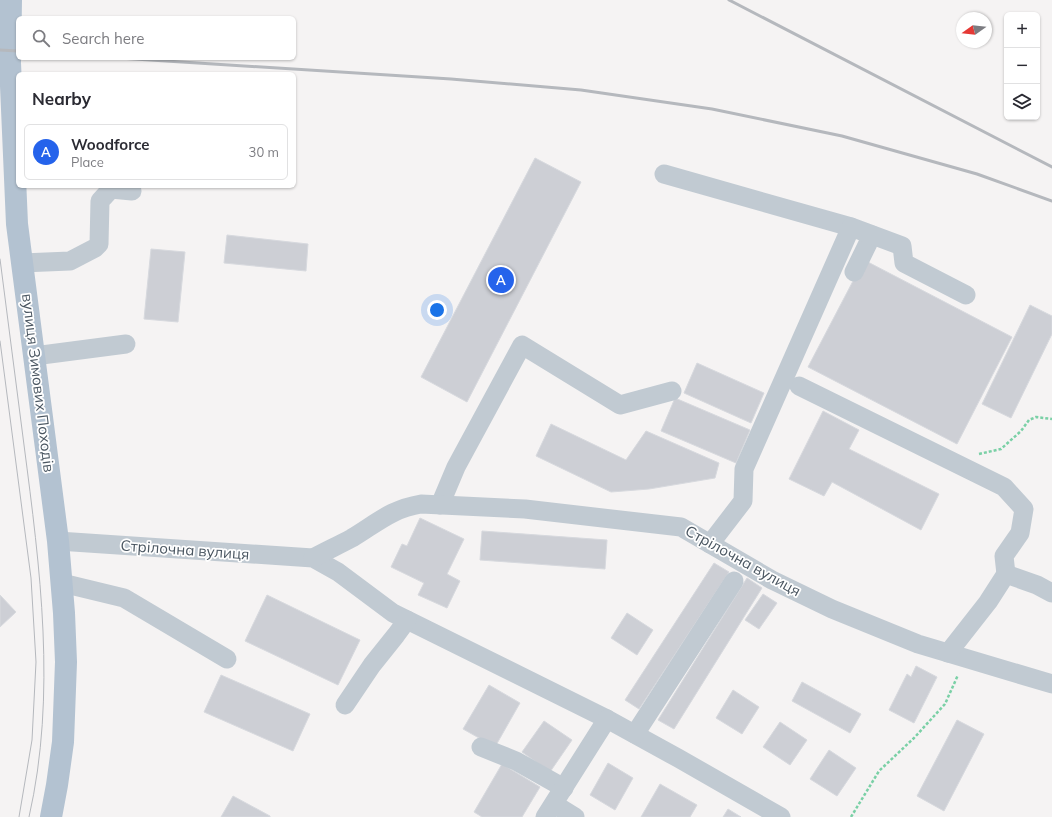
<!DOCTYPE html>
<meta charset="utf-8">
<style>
:root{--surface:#fff;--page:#f2f2f3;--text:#2b2b33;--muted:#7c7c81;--line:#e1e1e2;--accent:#2563eb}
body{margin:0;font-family:Mulish,sans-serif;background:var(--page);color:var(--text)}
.controls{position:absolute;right:12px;top:12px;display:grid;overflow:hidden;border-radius:6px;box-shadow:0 1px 3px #0004}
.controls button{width:36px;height:36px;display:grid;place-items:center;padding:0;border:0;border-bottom:1px solid var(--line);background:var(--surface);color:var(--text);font:20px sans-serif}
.compass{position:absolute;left:956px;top:12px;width:36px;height:36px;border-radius:50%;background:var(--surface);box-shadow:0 1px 3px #0004;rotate:255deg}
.you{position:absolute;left:437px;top:310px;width:14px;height:14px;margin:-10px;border:3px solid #fff;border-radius:50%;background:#1a73e8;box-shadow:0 0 0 6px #1a73e833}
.badge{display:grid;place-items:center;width:26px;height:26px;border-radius:50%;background:var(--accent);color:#fff;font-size:13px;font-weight:700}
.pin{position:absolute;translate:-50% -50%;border:2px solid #fff;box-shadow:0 1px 4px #0006}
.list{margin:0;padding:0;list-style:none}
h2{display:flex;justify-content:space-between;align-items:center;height:52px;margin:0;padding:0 16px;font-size:17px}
h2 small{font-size:13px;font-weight:400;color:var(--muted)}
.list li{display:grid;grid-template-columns:26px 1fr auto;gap:12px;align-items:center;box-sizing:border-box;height:56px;margin:0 8px 8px;padding:0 8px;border:1px solid var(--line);border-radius:6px}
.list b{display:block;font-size:15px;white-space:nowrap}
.list p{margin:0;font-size:13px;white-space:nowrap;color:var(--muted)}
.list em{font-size:13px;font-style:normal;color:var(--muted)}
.icon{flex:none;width:22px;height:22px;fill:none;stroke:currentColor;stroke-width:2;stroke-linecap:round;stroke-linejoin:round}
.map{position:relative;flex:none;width:1052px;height:817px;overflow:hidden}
.search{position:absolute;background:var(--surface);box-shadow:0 1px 3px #0004;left:16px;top:16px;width:280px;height:44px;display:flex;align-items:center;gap:10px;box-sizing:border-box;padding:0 14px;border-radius:6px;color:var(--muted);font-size:15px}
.panel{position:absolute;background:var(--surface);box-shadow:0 1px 3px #0004;left:16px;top:72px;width:280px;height:116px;border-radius:6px}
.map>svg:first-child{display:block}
.building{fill:#cdcfd5;stroke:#d7d9de}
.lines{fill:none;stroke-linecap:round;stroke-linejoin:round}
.path{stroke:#7ad0a6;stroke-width:2.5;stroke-dasharray:3 2;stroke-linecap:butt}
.minor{stroke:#c1cad2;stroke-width:19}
.major{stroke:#b3c2d1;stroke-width:22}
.tram{stroke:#b5b8bd;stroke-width:1}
.rail{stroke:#b5b8bd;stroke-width:3}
.labels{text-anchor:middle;stroke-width:3.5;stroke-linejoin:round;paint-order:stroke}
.street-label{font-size:15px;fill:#4a5661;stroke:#fff}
</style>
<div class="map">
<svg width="1052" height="817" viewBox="0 0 1052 817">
<rect width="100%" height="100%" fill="#f5f3f3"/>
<g class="building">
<polygon points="535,158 581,182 467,402 421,377"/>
<polygon points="227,235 308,244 306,271 224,263"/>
<polygon points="151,249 185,252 178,322 144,319"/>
<polygon points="864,260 1012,337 957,444 808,367"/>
<polygon points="1030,305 1052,316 1052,334 1011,418 982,404"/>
<polygon points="697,363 764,393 751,423 684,393"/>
<polygon points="675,398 750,430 736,463 661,431"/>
<polygon points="823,411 859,430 849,449 939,494 921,530 832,482 824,496 789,479"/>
<polygon points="551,424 626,460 646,431 719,463 715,478 649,489 611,492 536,456"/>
<polygon points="420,518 464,539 447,574 460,581 447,608 418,595 424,583 391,567 402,544 407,546"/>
<polygon points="482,531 607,540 605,569 480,560"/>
<polygon points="714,563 729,572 639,709 625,700"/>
<polygon points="747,578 762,588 674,729 658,720"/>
<polygon points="763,594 777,603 759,629 745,620"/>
<polygon points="0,595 16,612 0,627"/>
<polygon points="267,595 360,640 338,685 245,641"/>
<polygon points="627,613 653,630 637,655 611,638"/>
<polygon points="916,666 937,677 914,723 889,710 907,674 911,677"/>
<polygon points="221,675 310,714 293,751 204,712"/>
<polygon points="802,682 861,714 850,733 792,701"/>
<polygon points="489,685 520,703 495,747 463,729"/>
<polygon points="733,690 759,707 742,734 716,718"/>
<polygon points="957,720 984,734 944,811 917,796"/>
<polygon points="544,721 572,740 550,772 522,752"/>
<polygon points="780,722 807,740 790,765 763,747"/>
<polygon points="829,750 856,768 837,796 810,779"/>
<polygon points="608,763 633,778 615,810 590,795"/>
<polygon points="502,764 540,787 522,817 482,817 474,812"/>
<polygon points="660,784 697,805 690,817 641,817"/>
<polygon points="233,796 270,816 270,817 221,817"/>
<polygon points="728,809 741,817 723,817"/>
</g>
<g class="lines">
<g class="path">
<polyline points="979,454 1001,449 1021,431 1029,420 1036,417 1052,419"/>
<polyline points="851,817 879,771 914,738 945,704 958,675"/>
</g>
<g class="minor">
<polyline points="664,174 851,227"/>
<polyline points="22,263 70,261 95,248 99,244 100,201 111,189 132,191"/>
<polyline points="854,272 872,235"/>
<polyline points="34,356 126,344"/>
<polyline points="799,386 1004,487 1024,509 1020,533 1004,556 1006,574"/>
<polyline points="440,505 456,467 522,345 620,405 672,391"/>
<polyline points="58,541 313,558 338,572 393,613 607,719 678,758 781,817"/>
<polyline points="710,544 743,501 744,469 851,227 902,246 904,263 966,295"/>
<path d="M313,558c13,-7 26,-13 39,-20 25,-15 39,-29 69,-34l104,5 156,18 91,53 60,29 86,35 134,40"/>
<polyline points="62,583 124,598 227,659"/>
<polyline points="948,653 988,602 1006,574 1037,585 1052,593"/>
<polyline points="345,705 372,665 396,635 407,620"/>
<polyline points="635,734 734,581"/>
<polyline points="481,747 516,761 564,788"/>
<polyline points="554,804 575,817"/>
<polyline points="545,817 607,719"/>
</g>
<polyline class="major" points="11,0 10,63 17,224 58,541 64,613 66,662 63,742 57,785 51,817"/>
<g class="tram">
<path d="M0,259c8,62 16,124 24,186 16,123 33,249 5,372"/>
<polyline points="0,341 31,578 36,662 32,740 19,817"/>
</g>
<g class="rail">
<polyline points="729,0 1052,167"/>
<polyline points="0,50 18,51"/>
<polyline points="119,58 451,79 581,90 712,109 842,136 977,174 1052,201"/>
</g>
</g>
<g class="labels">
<g class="street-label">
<text transform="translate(38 383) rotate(83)" y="5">вулиця Зимових Походів</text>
<text transform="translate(185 550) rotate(4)" y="5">Стрілочна вулиця</text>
<text transform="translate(743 561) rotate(29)" y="5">Стрілочна вулиця</text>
</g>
</g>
</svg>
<div class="controls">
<button>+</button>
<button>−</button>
<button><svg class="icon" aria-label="layers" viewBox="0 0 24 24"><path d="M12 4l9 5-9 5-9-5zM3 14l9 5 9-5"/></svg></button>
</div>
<svg class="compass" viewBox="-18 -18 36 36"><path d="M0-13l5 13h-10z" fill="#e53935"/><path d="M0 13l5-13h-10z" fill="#7c7c81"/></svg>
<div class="you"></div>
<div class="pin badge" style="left:501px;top:280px">A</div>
<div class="search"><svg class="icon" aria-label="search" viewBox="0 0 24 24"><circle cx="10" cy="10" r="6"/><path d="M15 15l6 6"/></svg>Search here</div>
<section class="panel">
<h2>Nearby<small></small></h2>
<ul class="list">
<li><span class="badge">A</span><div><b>Woodforce</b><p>Place</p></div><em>30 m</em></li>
</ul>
</section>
</div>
